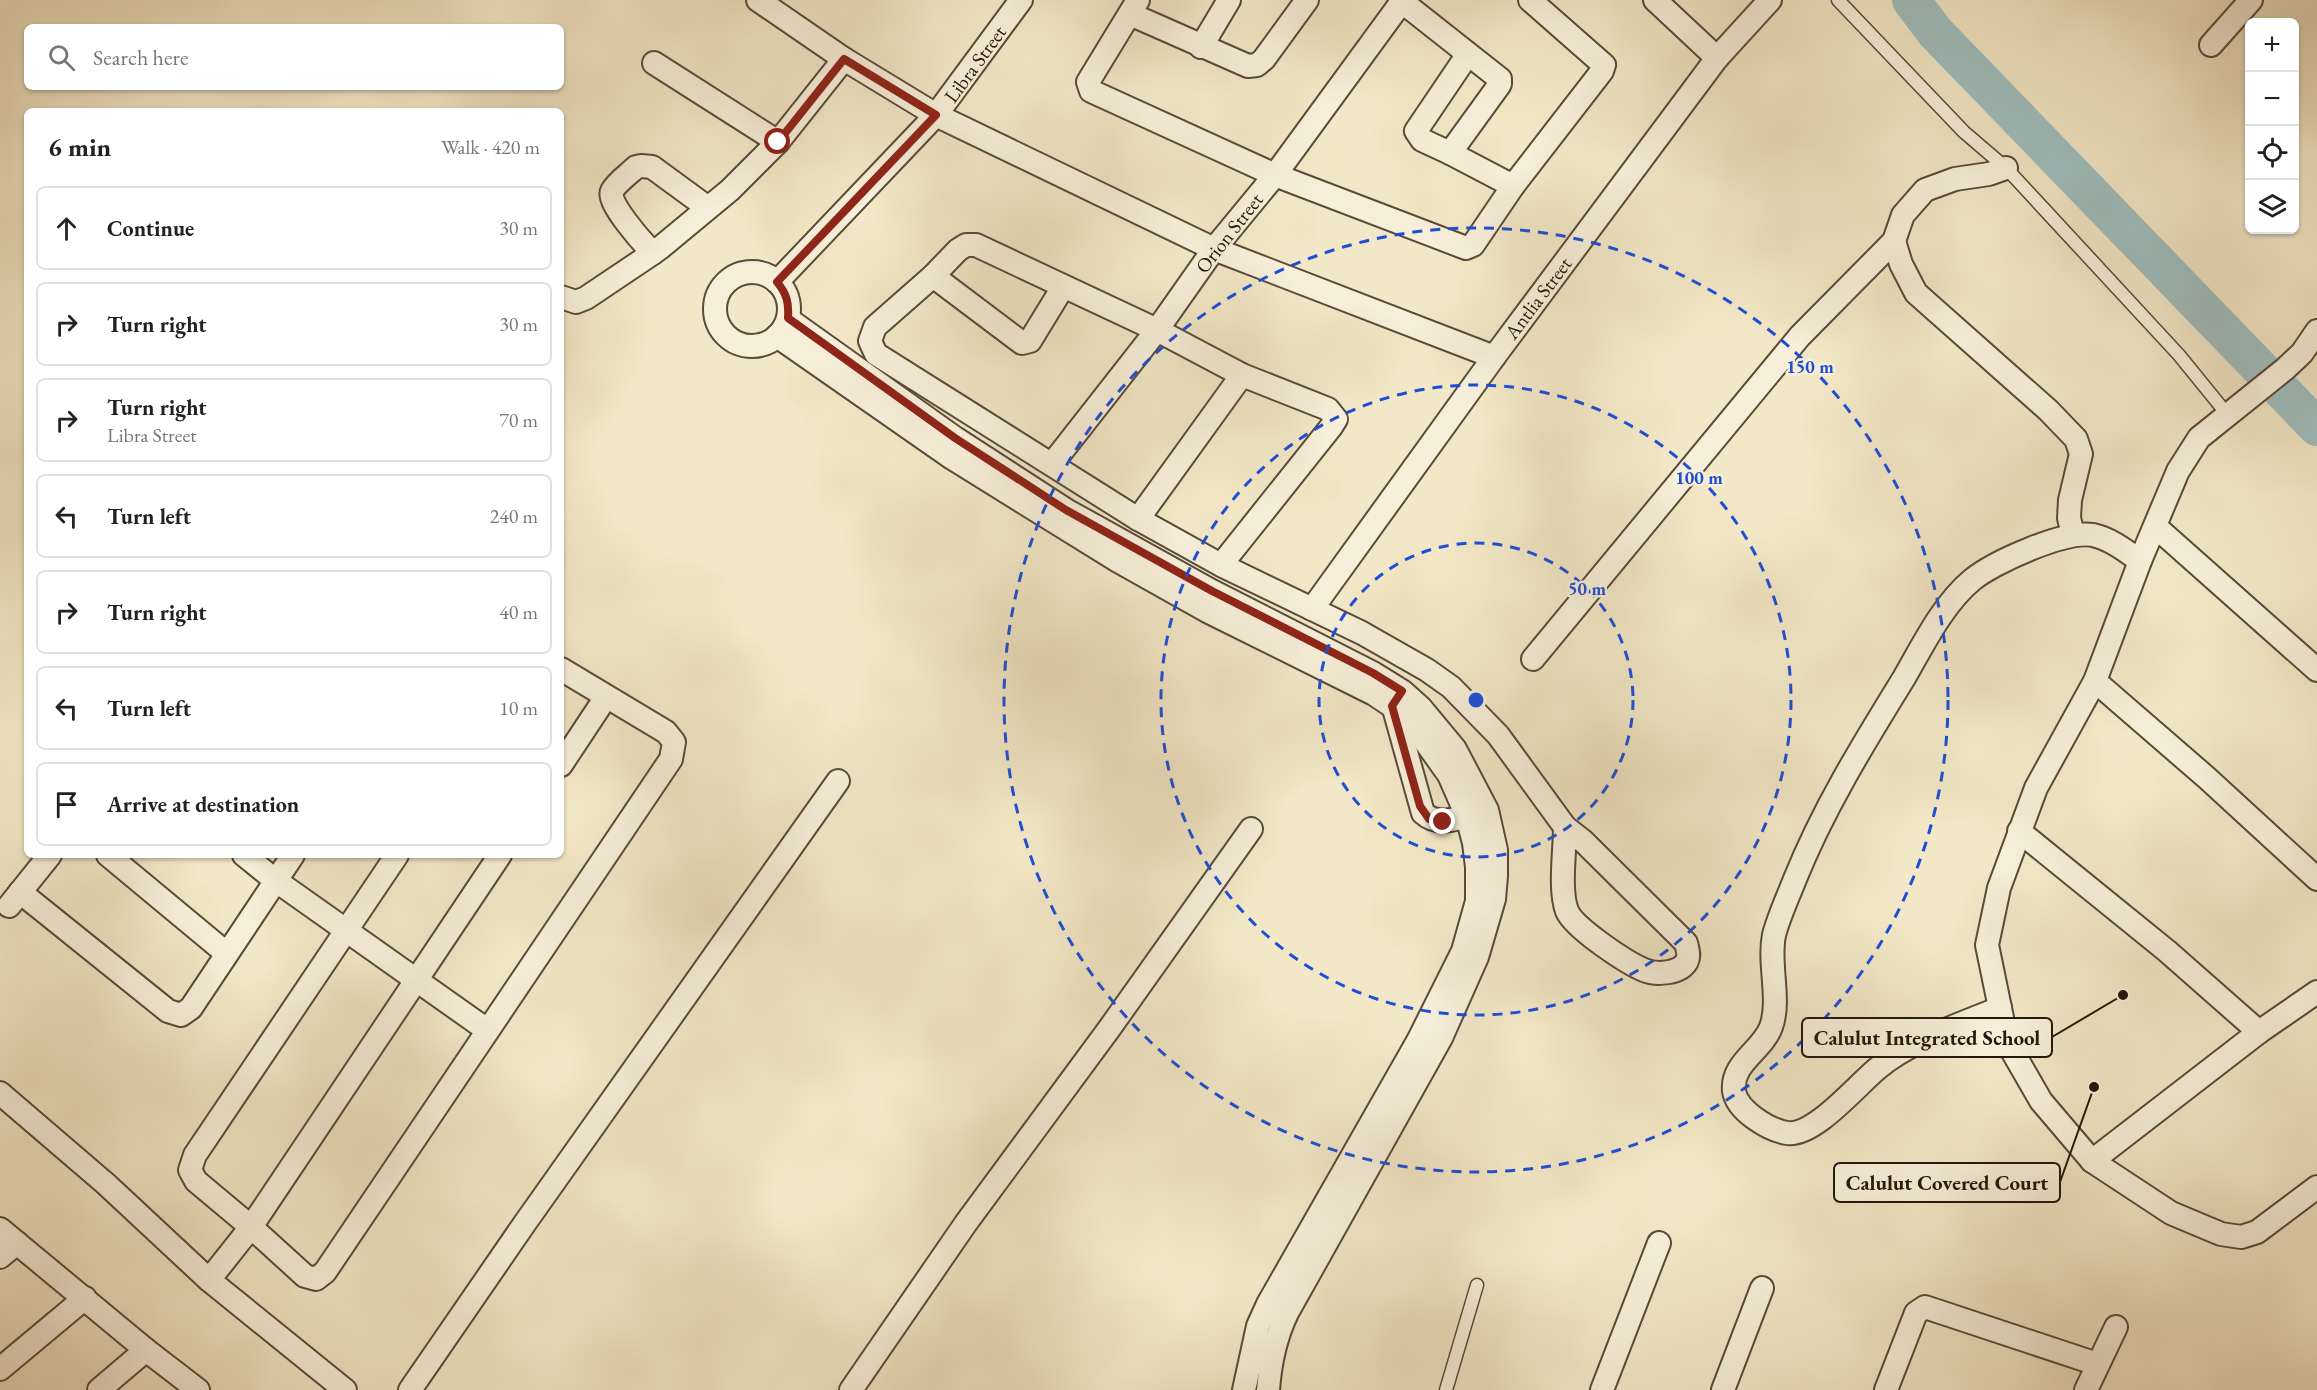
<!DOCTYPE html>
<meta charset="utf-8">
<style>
:root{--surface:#fff;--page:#f6f6f6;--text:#222;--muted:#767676;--line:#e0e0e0}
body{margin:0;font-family:"EB Garamond",serif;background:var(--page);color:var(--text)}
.controls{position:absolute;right:18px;top:18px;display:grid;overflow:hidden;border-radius:9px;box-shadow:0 2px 4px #0004}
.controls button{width:54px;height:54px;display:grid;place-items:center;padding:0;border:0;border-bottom:2px solid var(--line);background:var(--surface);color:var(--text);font:30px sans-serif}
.stop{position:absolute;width:18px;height:18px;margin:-14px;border:4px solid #8f2418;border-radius:50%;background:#fff}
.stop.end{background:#8f2418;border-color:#fff;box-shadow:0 2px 6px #0008}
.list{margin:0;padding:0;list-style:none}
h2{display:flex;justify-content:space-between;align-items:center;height:78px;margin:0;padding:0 24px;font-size:26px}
h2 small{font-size:20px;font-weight:400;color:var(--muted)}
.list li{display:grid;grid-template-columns:39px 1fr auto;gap:18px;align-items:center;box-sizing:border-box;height:84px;margin:0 12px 12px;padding:0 12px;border:2px solid var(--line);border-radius:9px}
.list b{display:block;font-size:22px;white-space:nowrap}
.list p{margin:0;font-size:20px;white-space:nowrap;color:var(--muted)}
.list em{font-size:20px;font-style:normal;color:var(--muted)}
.icon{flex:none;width:33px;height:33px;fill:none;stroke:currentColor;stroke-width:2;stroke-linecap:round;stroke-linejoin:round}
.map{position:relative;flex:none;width:2317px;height:1390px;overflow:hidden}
.search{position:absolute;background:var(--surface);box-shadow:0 2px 4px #0004;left:24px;top:24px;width:540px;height:66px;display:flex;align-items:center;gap:15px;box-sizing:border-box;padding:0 21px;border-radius:9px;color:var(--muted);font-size:22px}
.panel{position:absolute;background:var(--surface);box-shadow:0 2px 4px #0004;left:24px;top:108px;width:540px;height:750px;border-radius:9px}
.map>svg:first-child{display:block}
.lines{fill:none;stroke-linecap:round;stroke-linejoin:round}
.river{stroke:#9fbebe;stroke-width:38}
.lane-casing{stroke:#594a39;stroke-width:15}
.street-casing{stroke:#594a39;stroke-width:26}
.lane{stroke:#f7efda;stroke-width:12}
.street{stroke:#f7efda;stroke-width:22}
.route{stroke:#8f2418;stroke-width:8}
.ring{fill:none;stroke:#1d4ed8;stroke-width:3;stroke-dasharray:10 8}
.labels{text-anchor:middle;stroke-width:5;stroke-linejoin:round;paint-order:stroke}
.street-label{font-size:20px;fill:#26150a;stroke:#f7efda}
.centre{fill:#1d4ed8;stroke:#f7efda;stroke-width:3}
.ring-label{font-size:18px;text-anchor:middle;font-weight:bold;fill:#1d4ed8;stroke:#f7efda;stroke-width:5;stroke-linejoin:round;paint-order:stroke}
.leader{fill:none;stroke:#26150a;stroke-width:2}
.callout-dot{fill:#26150a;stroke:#f7efda;stroke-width:2}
.callout{fill:#f7efda;stroke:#26150a;stroke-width:2}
.callout-label{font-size:21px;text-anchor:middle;font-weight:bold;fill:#26150a}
</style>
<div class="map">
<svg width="2317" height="1390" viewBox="0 0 2317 1390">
<rect width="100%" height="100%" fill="#f2e7c6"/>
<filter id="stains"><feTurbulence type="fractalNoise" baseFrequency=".00333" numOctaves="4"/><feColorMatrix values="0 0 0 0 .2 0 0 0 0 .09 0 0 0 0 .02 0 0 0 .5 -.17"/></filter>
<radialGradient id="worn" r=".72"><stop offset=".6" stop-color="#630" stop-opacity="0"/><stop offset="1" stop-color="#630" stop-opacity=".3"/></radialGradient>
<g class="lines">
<polyline class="river" points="1911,0 1935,32 2317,427"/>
<defs>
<g id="lane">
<polyline points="1838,0 1964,132 2006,168 2179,355 2227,414"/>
<polyline points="1446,1390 1477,1285"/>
</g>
<g id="street">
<polyline points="758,0 844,59 936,115 1214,249 1494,357"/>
<polyline points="1138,0 1088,82 1091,91 1275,175 1466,248 1473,245 1513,186 1602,71 1604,65 1530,0"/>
<polyline points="1400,0 1500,79 1500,84 1450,153 1513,186"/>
<polyline points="1130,14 1248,66 1257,65 1264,59 1307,0"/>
<polyline points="2211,45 2251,0"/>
<polyline points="1201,47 1229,0"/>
<polyline points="1717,58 1770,0"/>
<polyline points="654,63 778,142"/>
<polyline points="1450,153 1422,140 1416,131 1468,54"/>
<path d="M708,208l-56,-41 -11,-1 -5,1c-7,7 -19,15 -24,24 -6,11 32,53 41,62l7,-5 70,-58 48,-48 66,-83"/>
<polyline points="1894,241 1901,264 1916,293 2048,410 2076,439 2081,454 2070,500 2069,518 2073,534"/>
<circle cx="752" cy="309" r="37"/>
<polyline points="933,276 1022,343 1030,341 1063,287"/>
<polyline points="777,282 936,115 1021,0"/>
<polyline points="561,297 576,302 586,298 653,253"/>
<path d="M788,319l167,119 111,72 146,81 161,82 29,18 19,17 34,41 32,61 9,40v26l-2,23 -17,58 -36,81 -154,275c-12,25 -17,49 -19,77"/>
<polyline points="2317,331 2302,353 2285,369 2199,438 2178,471 2140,561 2095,681 2036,788 1999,888 1987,945 2007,1042 2041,1101 2092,1161 2171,1213 2221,1234 2241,1237 2257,1232 2317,1187"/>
<polyline points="777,336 952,458 1118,561 1207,611 1374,694 1392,706 1414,726 1449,775 1467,816 1474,843 1477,867 1477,901 1463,951 1418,1041 1268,1304 1258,1326 1244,1390"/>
<polyline points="1052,464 1157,330 1214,249 1275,175 1403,0"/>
<polyline points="1138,519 1242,375"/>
<polyline points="2156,527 2317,670"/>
<path d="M1221,565l110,-138 5,-8 -8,-10 -86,-34 -85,-45 -181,-85h-10l-8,5 -25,26 -58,51 -5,14 6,13 262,165 83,46 141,68 65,37 24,17 47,48 67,92 18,14 103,102c1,5 4,12 1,18 -7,13 -31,14 -43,9 -17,-7 -70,-42 -77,-59 -8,-21 -2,-60 -2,-84"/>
<polyline points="1312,609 1494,357 1717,58 1655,0"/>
<polyline points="1533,659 1800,336 1894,241 1903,215 1925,190 1955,179 1989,174 2006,168"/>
<polyline points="2095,681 2207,778 2317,879"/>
<path d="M1393,705l30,108c16,15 39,4 57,-1"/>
<polyline points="561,765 606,697"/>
<polyline points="2019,831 2167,951 2259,1032"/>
<polyline points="108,855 226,953"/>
<polyline points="244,855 275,880 487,1030"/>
<polyline points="397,855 195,1155 190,1170 196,1181 251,1227 305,1276 316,1279 325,1272 671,759 674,742 666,732 561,669"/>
<polyline points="20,892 168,1011 181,1015 191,1008 293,855"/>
<polyline points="9,906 50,855"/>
<path d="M2000,1008c-37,15 -92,34 -122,60 -21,17 -64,69 -91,65 -18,-3 -50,-22 -53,-42 -3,-28 28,-40 37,-64 10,-27 -3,-63 3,-92 5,-19 14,-38 21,-56 29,-72 69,-136 109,-201 19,-33 39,-74 68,-98 22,-18 93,-50 121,-45 18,4 33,16 47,26"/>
<polyline points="0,1093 106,1184 209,1280 345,1390"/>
<polyline points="2092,1161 2259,1032 2317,992"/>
<polyline points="0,1229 146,1350 198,1390"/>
<polyline points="0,1257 17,1243"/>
<polyline points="209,1280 251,1227 500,855"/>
<polyline points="0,1369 85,1298"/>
<polyline points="99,1390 146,1350"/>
<polyline points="410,1390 525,1223 838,781"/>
<polyline points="851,1390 966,1223 1109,1029 1251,829"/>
<polyline points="1602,1390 1659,1243"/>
<polyline points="1723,1390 1762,1288"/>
<polyline points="1886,1390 1916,1313 1925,1307 2097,1364"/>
<polyline points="2086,1390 2116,1327"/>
</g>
</defs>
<use href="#lane" class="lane-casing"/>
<use href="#street" class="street-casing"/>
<use href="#lane" class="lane"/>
<use href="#street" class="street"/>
</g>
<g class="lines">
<path class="route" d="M778,142l66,-83 92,56 -159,167c10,12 12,21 11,36l167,120 111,72 146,81 161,82 29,18 -10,15 28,100 9,13 14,3"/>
</g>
<g class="ring">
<circle cx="1476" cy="700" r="157"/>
<circle cx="1476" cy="700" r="315"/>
<circle cx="1476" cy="700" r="472"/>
</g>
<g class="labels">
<g class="street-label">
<text transform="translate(975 64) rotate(-54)" y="7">Libra Street</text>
<text transform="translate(1229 233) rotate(-52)" y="7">Orion Street</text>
<text transform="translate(1538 298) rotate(-53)" y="7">Antlia Street</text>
</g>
</g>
<circle cx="1476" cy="700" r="9" class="centre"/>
<g class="ring-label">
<text x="1810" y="373">150 m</text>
<text x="1699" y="484">100 m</text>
<text x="1587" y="595">50 m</text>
</g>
<path class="leader" d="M2123 995L2052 1037M2094 1087L2060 1182"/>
<g class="callout-dot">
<circle cx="2123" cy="995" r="6"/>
<circle cx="2094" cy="1087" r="6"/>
</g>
<g class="callout">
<rect x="1802" y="1018" width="250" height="39" rx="6"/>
<rect x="1834" y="1163" width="226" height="39" rx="6"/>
</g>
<g class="callout-label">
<text x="1927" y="1045">Calulut Integrated School</text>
<text x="1947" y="1190">Calulut Covered Court</text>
</g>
<rect width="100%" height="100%" filter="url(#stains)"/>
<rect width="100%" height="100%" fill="url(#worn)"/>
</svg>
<div class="controls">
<button>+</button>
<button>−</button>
<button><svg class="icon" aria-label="locate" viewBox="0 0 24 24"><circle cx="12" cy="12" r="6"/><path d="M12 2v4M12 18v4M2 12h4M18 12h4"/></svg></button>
<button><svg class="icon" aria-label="layers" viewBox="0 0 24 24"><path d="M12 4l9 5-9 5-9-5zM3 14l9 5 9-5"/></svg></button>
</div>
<div class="stop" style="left:778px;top:142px"></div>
<div class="stop end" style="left:1443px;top:822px"></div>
<div class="search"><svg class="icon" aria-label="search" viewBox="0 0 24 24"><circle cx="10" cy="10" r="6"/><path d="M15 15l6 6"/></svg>Search here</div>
<section class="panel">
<h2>6 min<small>Walk · 420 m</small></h2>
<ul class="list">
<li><svg class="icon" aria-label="ahead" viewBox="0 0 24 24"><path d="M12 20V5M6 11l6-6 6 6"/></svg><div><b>Continue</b></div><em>30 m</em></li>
<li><svg class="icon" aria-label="right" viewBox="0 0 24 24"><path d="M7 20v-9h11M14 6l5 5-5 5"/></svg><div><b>Turn right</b></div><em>30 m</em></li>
<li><svg class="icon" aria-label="right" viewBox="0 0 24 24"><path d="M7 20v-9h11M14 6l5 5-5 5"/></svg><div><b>Turn right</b><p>Libra Street</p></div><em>70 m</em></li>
<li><svg class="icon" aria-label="left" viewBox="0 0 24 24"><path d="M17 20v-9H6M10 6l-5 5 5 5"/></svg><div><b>Turn left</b></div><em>240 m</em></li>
<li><svg class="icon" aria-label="right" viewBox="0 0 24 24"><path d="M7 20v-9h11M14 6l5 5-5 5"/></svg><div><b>Turn right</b></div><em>40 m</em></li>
<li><svg class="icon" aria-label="left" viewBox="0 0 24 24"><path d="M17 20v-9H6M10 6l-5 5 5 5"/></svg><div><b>Turn left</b></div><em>10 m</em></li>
<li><svg class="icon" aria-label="arrive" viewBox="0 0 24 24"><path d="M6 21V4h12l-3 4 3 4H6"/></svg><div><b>Arrive at destination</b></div></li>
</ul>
</section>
</div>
